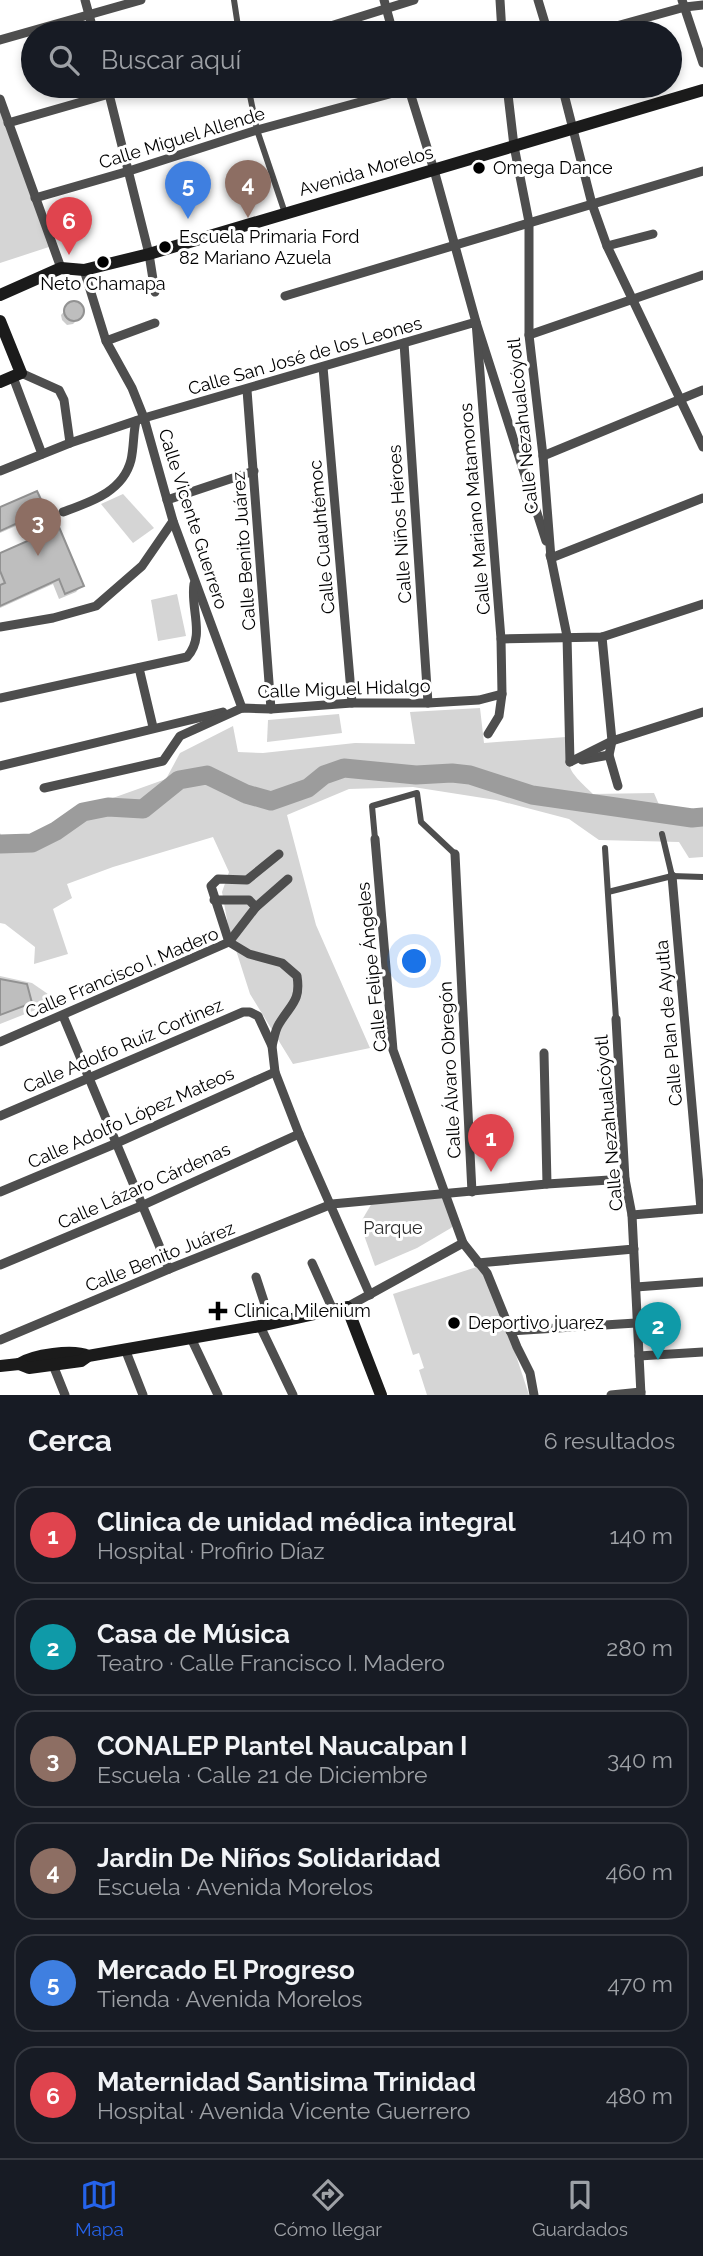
<!DOCTYPE html>
<html lang="es">
<meta charset="utf-8">
<style>
:root{--surface:#171b24;--page:#242831;--text:#f1f3f6;--muted:#9ea1a6;--line:#363941;--accent:#2563eb}
body{margin:0;font-family:Raleway,sans-serif;background:var(--page);color:var(--text)}
.you{position:absolute;left:415px;top:962px;width:24px;height:24px;margin:-18px;border:5px solid #fff;border-radius:50%;background:#1a73e8;box-shadow:0 0 0 10px #1a73e833}
.badge{display:grid;place-items:center;width:46px;height:46px;border-radius:50%;background:var(--accent);color:#fff;font-size:23px;font-weight:700}
.pin{position:absolute;translate:-50% -58px;filter:drop-shadow(0 2px 4px #0008)}
.pin::after{content:'';position:absolute;top:37px;width:24px;height:21px;background:inherit;clip-path:polygon(0 0,100% 0,50% 100%)}
.list{margin:0;padding:0;list-style:none}
h2{display:flex;justify-content:space-between;align-items:center;height:91px;margin:0;padding:0 28px;font-size:30px}
h2 small{font-size:23px;font-weight:400;color:var(--muted)}
.list li{display:grid;grid-template-columns:46px 1fr auto;gap:21px;align-items:center;box-sizing:border-box;height:98px;margin:0 14px 14px;padding:0 14px;border:2px solid var(--line);border-radius:21px}
.list b{display:block;font-size:26px;white-space:nowrap}
.list p{margin:0;font-size:23px;white-space:nowrap;color:var(--muted)}
.list em{font-size:23px;font-style:normal;color:var(--muted)}
.icon{flex:none;width:38px;height:38px;fill:none;stroke:currentColor;stroke-width:2;stroke-linecap:round;stroke-linejoin:round}
.map{position:relative;flex:none;width:703px;height:1395px;overflow:hidden}
.search{position:absolute;background:var(--surface);box-shadow:0 4px 10px #0003;left:21px;right:21px;top:21px;height:77px;display:flex;align-items:center;gap:18px;box-sizing:border-box;padding:0 24px;border-radius:38px;color:var(--muted);font-size:26px}
.sheet{height:763px;background:var(--surface)}
nav{display:flex;justify-content:space-around;align-items:center;box-sizing:border-box;height:98px;border-top:2px solid var(--line);background:var(--surface);font-size:19px;color:var(--muted)}
nav a{display:grid;justify-items:center;gap:4px}
nav .on{color:var(--accent)}
.map>svg:first-child{display:block}
.green{fill:#d5d5d5}
.shadow{fill:#0003}
.lines{fill:none;stroke-linecap:round;stroke-linejoin:round}
.river{stroke:#9c9c9c;stroke-width:19}
.building{fill:#bebebe;stroke:#929292;stroke-width:2}
.pedestrian{stroke:#4e4e4e;stroke-width:6}
.minor{stroke:#4e4e4e;stroke-width:9}
.secondary{stroke:#1b1b1b;stroke-width:12}
.poi-dot{fill:#000;stroke:#fff;stroke-width:2.5}
.labels{text-anchor:middle;stroke-width:6;stroke-linejoin:round;paint-order:stroke}
.street-label{font-size:18px;fill:#000;stroke:#fff}
.poi-label{font-size:18px;fill:#000;stroke:#fff;text-anchor:start}
.park-label{font-size:18px;fill:#2c2c2c;stroke:#fff}
</style>
<div class="map">
<svg width="703" height="1395" viewBox="0 0 703 1395">
<rect width="100%" height="100%" fill="#fff"/>
<g class="green">
<polygon points="0,107 52,246 0,263"/>
<polygon points="123,494 154,528 133,543 101,504"/>
<polygon points="177,594 186,636 158,641 151,600"/>
<path d="M480,708l4,35 82,-6c1,33 3,34 27,57l61,-1 6,14 43,3v47l-14,1 -10,-16 -80,-2 -30,-21 -73,-19 -83,-13 -64,2 -62,26 29,110 54,123 -77,16 -43,-70 -22,-69 -6,-33 7,-20 -16,-35 -100,30 -46,17 5,14 -19,11 15,45 -34,10 1,-17 -30,-23 -5,-1v-90l7,14 25,-8 50,-30 84,-30 14,-26 53,-27 5,26 25,1 92,-10 60,1 -5,-32z"/>
<polygon points="339,714 342,733 267,742 268,720"/>
<polygon points="0,976 32,983 58,1001 0,1024"/>
<polygon points="442,1196 454,1224 451,1228 417,1248 375,1266 365,1238 362,1220 372,1203"/>
<polygon points="486,1264 529,1395 427,1395 419,1370 424,1368 419,1353 413,1355 393,1294"/>
</g>
<g class="shadow">
<polygon points="76,304 81,306 82,315 73,324 67,325 62,320 61,315 69,306"/>
<polygon points="0,509 44,510 38,516 0,533"/>
<polygon points="0,555 82,585 76,592 59,599 53,584 0,608"/>
</g>
<g class="lines">
<polyline class="river" points="0,844 32,843 56,831 83,812 108,807 143,809 179,780 207,775 246,794 271,801 308,788 324,775 344,768 416,775 452,773 470,775 532,795 692,818 703,817"/>
</g>
<g class="building">
<circle cx="74" cy="311" r="10"/>
<polygon points="37,491 46,510 0,531 0,507"/>
<polygon points="59,527 84,586 65,594 59,579 0,606 0,585 5,583 0,571 0,553"/>
<polygon points="0,979 27,984 32,1003 0,1015"/>
</g>
<g class="lines">
<g class="pedestrian">
<polyline points="234,0 239,33"/>
<polyline points="248,86 257,130 285,213"/>
<polyline points="662,834 672,876"/>
<polyline points="375,839 372,806 417,793 421,822 455,854"/>
<polyline points="605,848 616,1019"/>
<polyline points="608,892 672,876 703,877"/>
</g>
<g class="minor">
<polyline points="85,0 94,33"/>
<polyline points="384,0 393,33"/>
<polyline points="500,0 502,33"/>
<polyline points="538,0 548,33"/>
<polyline points="682,0 703,63"/>
<polyline points="308,33 414,0"/>
<polyline points="591,33 685,7 703,5"/>
<polyline points="0,40 141,0"/>
<polyline points="107,86 149,254 155,292"/>
<polyline points="408,86 434,170 476,322 546,541"/>
<polyline points="507,86 514,146 529,222 529,335 543,456 551,558 567,636 570,762"/>
<polyline points="562,86 592,204 607,246 703,447"/>
<polyline points="0,99 61,268"/>
<polyline points="8,123 137,86"/>
<polyline points="35,198 129,171 257,130 419,86"/>
<polyline points="607,246 653,234"/>
<polyline points="84,270 106,341 132,388 144,418 173,521 242,708"/>
<polyline points="285,296 703,171"/>
<polyline points="529,335 703,275"/>
<polyline points="106,341 155,323"/>
<polyline points="404,343 428,703"/>
<polyline points="323,367 352,703"/>
<polyline points="21,373 59,390 64,400 70,443"/>
<polyline points="13,377 42,454"/>
<polyline points="247,390 271,709"/>
<polyline points="543,456 703,390"/>
<polyline points="0,471 70,443 144,418 476,322 501,639 502,694 499,716 488,734"/>
<polyline points="167,500 254,471"/>
<path d="M63,512c27,-10 60,-20 68,-52 3,-13 2,-26 5,-39"/>
<polyline points="550,555 551,558 703,498"/>
<polyline points="0,627 53,618 96,606 142,566 173,521"/>
<polyline points="602,637 612,741 609,755 618,786"/>
<polyline points="501,639 602,637 703,604"/>
<polyline points="139,668 153,727"/>
<path d="M0,698l187,-41c19,-21 3,-48 7,-73"/>
<polyline points="582,760 609,755"/>
<polyline points="570,762 612,741 703,712"/>
<polyline points="0,766 223,712"/>
<polyline points="44,788 163,761 180,736 242,708 271,709 352,703 428,703 479,700 502,694"/>
<polyline points="375,839 393,1050 463,1243 487,1273 517,1347 530,1373 534,1395"/>
<polyline points="455,854 472,1192"/>
<polyline points="672,876 701,1209"/>
<polyline points="214,900 249,900 256,907"/>
<path d="M229,942l20,12 33,9 15,13c4,25 -6,28 -18,48 -4,6 -5,15 -7,22"/>
<polyline points="229,942 211,886 218,879 247,880 279,854"/>
<polyline points="63,1016 169,1269"/>
<polyline points="616,1019 625,1179 632,1215 641,1395"/>
<polyline points="0,1042 229,942 256,907 288,879"/>
<polyline points="544,1053 547,1184"/>
<polyline points="0,1116 243,1012 250,1012 258,1016 272,1046 275,1072 299,1134 370,1295"/>
<polyline points="0,1192 117,1143 275,1072"/>
<polyline points="632,1215 703,1209"/>
<polyline points="312,1263 333,1310"/>
<polyline points="478,1263 634,1249"/>
<polyline points="0,1265 141,1206 299,1134"/>
<polyline points="256,1277 271,1323"/>
<polyline points="636,1287 703,1282"/>
<polyline points="347,1307 463,1243"/>
<polyline points="260,1326 293,1395"/>
<polyline points="510,1331 636,1323"/>
<polyline points="191,1338 218,1395"/>
<polyline points="0,1340 169,1269 332,1204 547,1184 625,1179"/>
<polyline points="125,1349 143,1395"/>
<polyline points="639,1356 703,1352"/>
<polyline points="53,1365 65,1395"/>
<polyline points="611,1395 641,1392"/>
</g>
<g class="secondary">
<polyline points="0,295 61,268 84,270 149,254 703,90"/>
<polyline points="0,321 21,373 0,382"/>
<path d="M19,1364c14,-9 54,-15 69,-8"/>
<polyline points="0,1366 19,1364 29,1368 81,1361 88,1356 260,1326 347,1307 381,1395"/>
</g>
</g>
<g class="poi-dot">
<circle cx="479" cy="168" r="7"/>
<circle cx="165" cy="247" r="7"/>
<circle cx="103" cy="262" r="7"/>
<path d="M214.5 1300.5h7v7h7v7h-7v7h-7v-7h-7v-7h7z"/>
<circle cx="454" cy="1323" r="7"/>
</g>
<g class="labels">
<g class="street-label">
<text transform="translate(182 138) rotate(-17)" y="6">Calle Miguel Allende</text>
<text transform="translate(366 171) rotate(-16)" y="6">Avenida Morelos</text>
<text transform="translate(305 356) rotate(-16)" y="6">Calle San José de los Leones</text>
<text transform="translate(523 426) rotate(-96)" y="6">Calle Nezahualcóyotl</text>
<text transform="translate(475 509) rotate(-95)" y="6">Calle Mariano Matamoros</text>
<text transform="translate(193 519) rotate(72)" y="6">Calle Vicente Guerrero</text>
<text transform="translate(400 524) rotate(-94)" y="6">Calle Niños Héroes</text>
<text transform="translate(322 537) rotate(-95)" y="6">Calle Cuauhtémoc</text>
<text transform="translate(244 551) rotate(-94)" y="6">Calle Benito Juárez</text>
<text transform="translate(344 689) rotate(-2)" y="6">Calle Miguel Hidalgo</text>
<text transform="translate(372 967) rotate(-96)" y="6">Calle Felipe Ángeles</text>
<text transform="translate(122 973) rotate(-23)" y="6">Calle Francisco I. Madero</text>
<text transform="translate(669 1023) rotate(-95)" y="6">Calle Plan de Ayutla</text>
<text transform="translate(123 1046) rotate(-23)" y="6">Calle Adolfo Ruíz Cortinez</text>
<text transform="translate(450 1070) rotate(-93)" y="6">Calle Álvaro Obregón</text>
<text transform="translate(131 1118) rotate(-24)" y="6">Calle Adolfo López Mateos</text>
<text transform="translate(609 1123) rotate(-95)" y="6">Calle Nezahualcóyotl</text>
<text transform="translate(144 1186) rotate(-24)" y="6">Calle Lázaro Cárdenas</text>
<text transform="translate(160 1257) rotate(-22)" y="6">Calle Benito Juárez</text>
</g>
<g class="poi-label">
<text x="493" y="174">Omega Dance</text>
<text x="179" y="243">Escuela Primaria Ford<tspan x="179" dy="21">82 Mariano Azuela</tspan></text>
<text x="103" y="290" text-anchor="middle">Neto Chamapa</text>
<text x="234" y="1317">Clinica Milenium</text>
<text x="468" y="1329">Deportivo juarez</text>
</g>
<g class="park-label">
<text x="393" y="1234">Parque</text>
</g>
</g>
</svg>
<div class="you"></div>
<div class="pin badge" style="left:491px;top:1172px;background:#e0444e">1</div>
<div class="pin badge" style="left:658px;top:1360px;background:#0f9aa8">2</div>
<div class="pin badge" style="left:38px;top:556px;background:#8d6e63">3</div>
<div class="pin badge" style="left:248px;top:218px;background:#8d6e63">4</div>
<div class="pin badge" style="left:188px;top:219px;background:#3f7fe0">5</div>
<div class="pin badge" style="left:69px;top:255px;background:#e0444e">6</div>
<div class="search"><svg class="icon" aria-label="search" viewBox="0 0 24 24"><circle cx="10" cy="10" r="6"/><path d="M15 15l6 6"/></svg>Buscar aquí</div>
</div>
<section class="sheet">
<h2>Cerca<small>6 resultados</small></h2>
<ul class="list">
<li><span class="badge" style="background:#e0444e">1</span><div><b>Clinica de unidad médica integral</b><p>Hospital · Profirio Díaz</p></div><em>140 m</em></li>
<li><span class="badge" style="background:#0f9aa8">2</span><div><b>Casa de Música</b><p>Teatro · Calle Francisco I. Madero</p></div><em>280 m</em></li>
<li><span class="badge" style="background:#8d6e63">3</span><div><b>CONALEP Plantel Naucalpan I</b><p>Escuela · Calle 21 de Diciembre</p></div><em>340 m</em></li>
<li><span class="badge" style="background:#8d6e63">4</span><div><b>Jardin De Niños Solidaridad</b><p>Escuela · Avenida Morelos</p></div><em>460 m</em></li>
<li><span class="badge" style="background:#3f7fe0">5</span><div><b>Mercado El Progreso</b><p>Tienda · Avenida Morelos</p></div><em>470 m</em></li>
<li><span class="badge" style="background:#e0444e">6</span><div><b>Maternidad Santisima Trinidad</b><p>Hospital · Avenida Vicente Guerrero</p></div><em>480 m</em></li>
</ul>
</section>
<nav>
<a class="on"><svg class="icon" aria-label="map" viewBox="0 0 24 24"><path d="M3 6l6-2 6 2 6-2v14l-6 2-6-2-6 2zM9 4v14M15 6v14"/></svg>Mapa</a>
<a><svg class="icon" aria-label="directions" viewBox="0 0 24 24"><path d="M12 3l9 9-9 9-9-9zM9 14v-3h6M13 9l2 2-2 2"/></svg>Cómo llegar</a>
<a><svg class="icon" aria-label="saved" viewBox="0 0 24 24"><path d="M7 4h10v16l-5-4-5 4z"/></svg>Guardados</a>
</nav>
